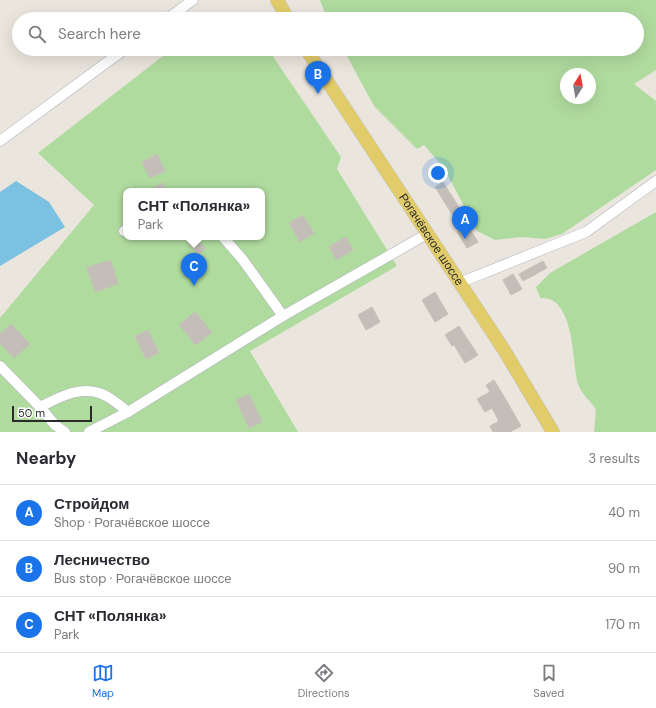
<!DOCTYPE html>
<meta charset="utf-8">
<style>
:root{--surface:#fff;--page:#f2f2f3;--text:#2b2b33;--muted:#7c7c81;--line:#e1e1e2;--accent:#1a73e8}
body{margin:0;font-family:"DM Sans",sans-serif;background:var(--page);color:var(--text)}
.compass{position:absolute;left:560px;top:68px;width:36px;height:36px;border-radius:50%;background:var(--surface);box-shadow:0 4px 16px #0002;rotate:11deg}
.scale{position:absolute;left:12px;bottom:10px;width:80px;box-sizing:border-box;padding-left:4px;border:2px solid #2a2a2a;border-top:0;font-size:11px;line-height:14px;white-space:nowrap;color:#2a2a2a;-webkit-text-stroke:3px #fff;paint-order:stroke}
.you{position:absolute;left:438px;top:173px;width:14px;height:14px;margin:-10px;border:3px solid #fff;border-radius:50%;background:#1a73e8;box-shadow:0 0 0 6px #1a73e833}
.badge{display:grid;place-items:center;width:26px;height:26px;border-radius:50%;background:var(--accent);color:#fff;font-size:13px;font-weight:700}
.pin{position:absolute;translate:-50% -33px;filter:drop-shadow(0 1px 2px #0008)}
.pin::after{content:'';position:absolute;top:21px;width:14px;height:12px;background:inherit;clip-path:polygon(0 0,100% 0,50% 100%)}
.popup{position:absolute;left:123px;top:188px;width:142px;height:52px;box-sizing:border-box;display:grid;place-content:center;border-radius:8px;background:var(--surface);filter:drop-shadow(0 1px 3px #0005);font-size:13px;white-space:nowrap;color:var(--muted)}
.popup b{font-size:15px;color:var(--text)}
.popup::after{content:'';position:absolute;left:50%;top:100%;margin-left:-8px;border:8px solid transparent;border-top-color:var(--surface)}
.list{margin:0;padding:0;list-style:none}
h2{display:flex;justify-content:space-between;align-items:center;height:52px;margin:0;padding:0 16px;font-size:17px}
h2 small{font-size:13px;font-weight:400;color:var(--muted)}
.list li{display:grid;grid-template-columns:26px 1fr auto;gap:12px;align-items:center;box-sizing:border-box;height:56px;padding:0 16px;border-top:1px solid var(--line)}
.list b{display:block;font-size:15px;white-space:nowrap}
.list p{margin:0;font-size:13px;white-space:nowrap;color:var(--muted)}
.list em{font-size:13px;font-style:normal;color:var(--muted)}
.icon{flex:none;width:22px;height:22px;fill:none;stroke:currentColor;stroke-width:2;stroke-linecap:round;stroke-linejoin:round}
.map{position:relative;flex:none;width:656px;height:432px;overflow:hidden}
.search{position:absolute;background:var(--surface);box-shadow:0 4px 16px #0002;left:12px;right:12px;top:12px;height:44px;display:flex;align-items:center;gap:10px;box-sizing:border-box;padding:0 14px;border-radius:22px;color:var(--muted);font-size:15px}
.sheet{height:220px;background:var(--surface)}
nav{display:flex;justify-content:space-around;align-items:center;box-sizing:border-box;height:56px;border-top:1px solid var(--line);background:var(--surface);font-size:11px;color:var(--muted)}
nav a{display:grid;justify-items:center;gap:2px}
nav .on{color:var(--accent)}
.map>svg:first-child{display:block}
.green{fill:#b0db9f;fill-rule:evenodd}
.water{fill:#7bc1e2}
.building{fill:#c3bfb8;stroke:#c5c1b7}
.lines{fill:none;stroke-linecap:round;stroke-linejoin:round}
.minor-casing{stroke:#b0b2bc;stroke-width:11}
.major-casing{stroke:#c3c3c3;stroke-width:14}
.minor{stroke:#fff;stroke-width:10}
.major{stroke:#e2cc6a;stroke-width:13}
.labels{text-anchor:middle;stroke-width:3;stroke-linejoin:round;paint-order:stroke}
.street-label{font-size:12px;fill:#2a2a2a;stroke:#fff}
</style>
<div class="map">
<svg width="656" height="432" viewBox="0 0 656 432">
<rect width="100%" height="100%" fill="#eae5dd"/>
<g class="green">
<path d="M320,0h336v70l-22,14 22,17v69l-94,64 -17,5 -23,-2 -27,3 -18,-9 -33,-63 -20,-23 -7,4 -43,-43 -31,-57h294v-30h-310zM566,74h24v24h-24z"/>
<polygon points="245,15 248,19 211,19 214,17"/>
<path d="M172,49h96l73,108 -4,12 60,97 -147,85 48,81h-298v-114l94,-113 -56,-52zM126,191h136v46h-136z"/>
<path d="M656,212v220h-62l2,-23c-5,-7 -16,-17 -18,-25 -6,-22 -3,-89 -38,-86l-4,-11 14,-14z"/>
</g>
<polygon class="water" points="16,181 49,202 65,227 0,266 0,192"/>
<g class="building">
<polygon points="157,154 165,171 150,178 142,162"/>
<polygon points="443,182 460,209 452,214 435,187"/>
<polygon points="162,183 167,191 155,191 153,189"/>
<polygon points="303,215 314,233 300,242 289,223"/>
<polygon points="467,225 478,242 467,248 457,232"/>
<polygon points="189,237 195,237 205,249 198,255 185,239"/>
<polygon points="346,237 353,250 336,260 329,247"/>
<polygon points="111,260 118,284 95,292 87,267"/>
<polygon points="543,261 547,268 523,281 519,274"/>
<polygon points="513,274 522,289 511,295 503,280"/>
<polygon points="435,292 448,314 435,322 422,300"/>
<polygon points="372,307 380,322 366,330 358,315"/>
<polygon points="195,312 212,332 196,345 179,325"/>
<polygon points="11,324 30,344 14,358 0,343 0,334"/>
<polygon points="459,326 466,337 452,346 445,335"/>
<polygon points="148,330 159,353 146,359 135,336"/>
<polygon points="466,337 478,355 465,363 454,345"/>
<polygon points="494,380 506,400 485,412 477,399 490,392 486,385"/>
<polygon points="249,394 262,422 249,428 236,400"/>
<polygon points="506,400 521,426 510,432 493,432 490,426 499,421 492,408"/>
</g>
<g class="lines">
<defs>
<g id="minor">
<polyline points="167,19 193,0"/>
<polyline points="0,141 125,49"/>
<polyline points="124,231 126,230"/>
<polyline points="459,283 586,232 656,181"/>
<polyline points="283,316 427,234"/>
<path d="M0,366l40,41c21,-11 45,-24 68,-10 7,4 14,10 20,15l155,-96 -40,-56 -20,-23"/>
<polyline points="40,407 55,425 65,432"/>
<polyline points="89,432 128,412"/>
</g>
<g id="major">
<polyline points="277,0 288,19"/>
<path id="s1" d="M306,49l198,301 49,82"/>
</g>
</defs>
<use href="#minor" class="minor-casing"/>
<use href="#major" class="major-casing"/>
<use href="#minor" class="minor"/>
<use href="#major" class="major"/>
</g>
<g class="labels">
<g class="street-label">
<text dy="4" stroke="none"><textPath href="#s1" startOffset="228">Рогачёвское шоссе</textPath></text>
</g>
</g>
</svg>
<svg class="compass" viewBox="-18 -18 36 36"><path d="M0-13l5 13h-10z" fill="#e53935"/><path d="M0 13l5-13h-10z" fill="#7c7c81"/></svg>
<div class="scale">50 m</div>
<div class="you"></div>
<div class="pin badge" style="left:465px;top:239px">A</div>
<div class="pin badge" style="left:318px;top:94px">B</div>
<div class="pin badge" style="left:194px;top:286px">C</div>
<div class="popup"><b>СНТ «Полянка»</b>Park</div>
<div class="search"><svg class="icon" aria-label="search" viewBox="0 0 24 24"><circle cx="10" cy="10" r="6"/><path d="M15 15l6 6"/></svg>Search here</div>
</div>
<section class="sheet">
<h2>Nearby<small>3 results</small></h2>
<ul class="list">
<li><span class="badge">A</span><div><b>Стройдом</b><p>Shop · Рогачёвское шоссе</p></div><em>40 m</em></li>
<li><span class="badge">B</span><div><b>Лесничество</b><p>Bus stop · Рогачёвское шоссе</p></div><em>90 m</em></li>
<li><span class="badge">C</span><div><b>СНТ «Полянка»</b><p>Park</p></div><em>170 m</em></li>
</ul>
</section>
<nav>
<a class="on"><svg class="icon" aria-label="map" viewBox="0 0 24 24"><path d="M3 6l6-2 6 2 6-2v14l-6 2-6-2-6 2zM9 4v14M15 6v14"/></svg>Map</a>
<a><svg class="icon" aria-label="directions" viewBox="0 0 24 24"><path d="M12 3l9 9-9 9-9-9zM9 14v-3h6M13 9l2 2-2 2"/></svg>Directions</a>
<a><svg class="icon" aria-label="saved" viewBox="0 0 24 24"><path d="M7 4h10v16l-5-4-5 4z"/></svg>Saved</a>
</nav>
